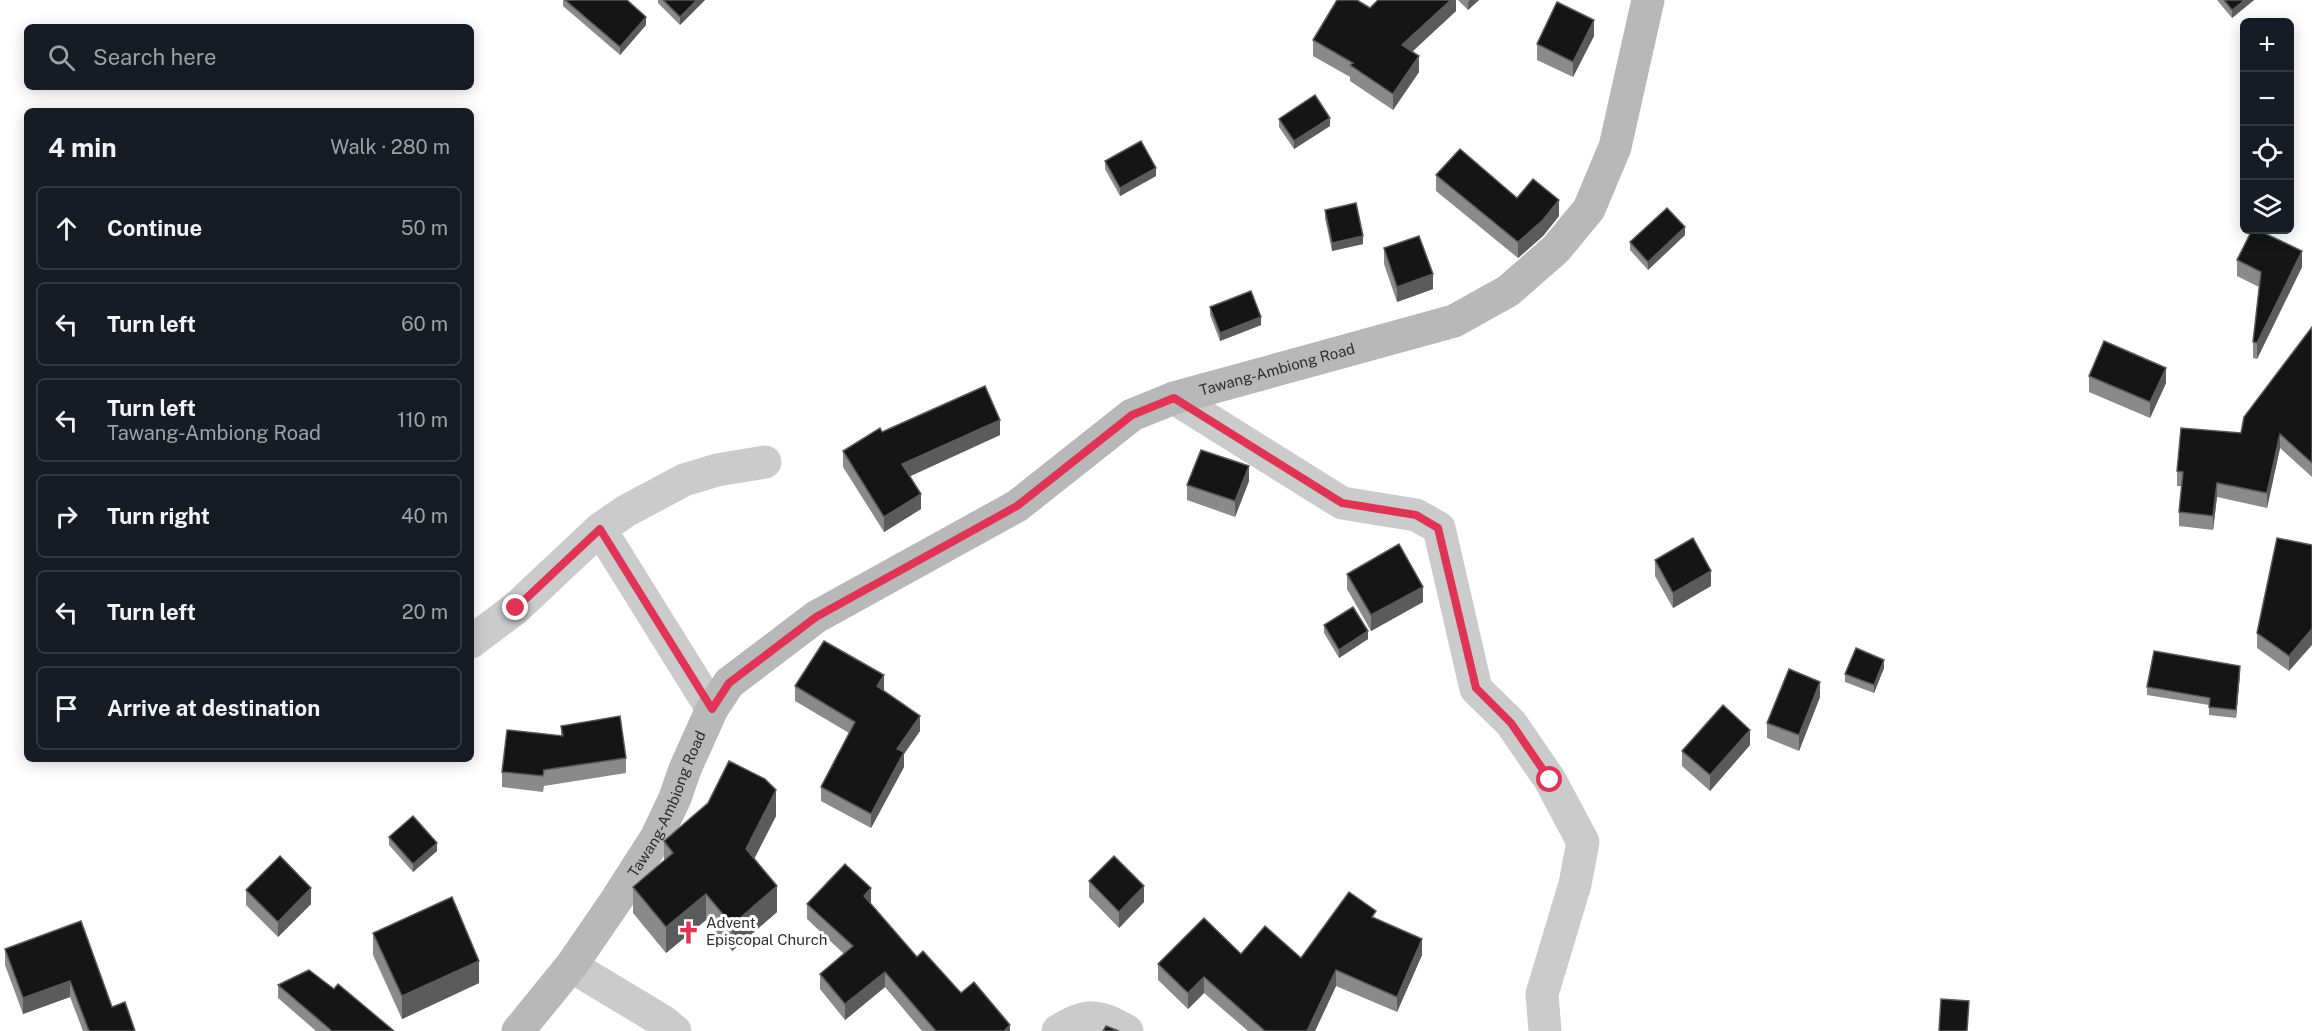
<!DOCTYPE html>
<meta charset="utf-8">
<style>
:root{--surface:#171b24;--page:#20242c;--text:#f1f3f6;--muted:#9ea1a6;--line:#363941}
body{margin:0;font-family:"Public Sans",sans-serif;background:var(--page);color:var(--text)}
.controls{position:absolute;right:18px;top:18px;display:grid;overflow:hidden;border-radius:9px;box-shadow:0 3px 15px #0003}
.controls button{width:54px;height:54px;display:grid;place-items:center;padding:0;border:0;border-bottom:2px solid var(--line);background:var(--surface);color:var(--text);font:30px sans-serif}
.stop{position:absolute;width:18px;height:18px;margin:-14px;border:4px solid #e03457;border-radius:50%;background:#fff}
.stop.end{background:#e03457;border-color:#fff;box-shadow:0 2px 6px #0008}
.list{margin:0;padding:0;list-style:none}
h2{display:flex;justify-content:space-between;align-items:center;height:78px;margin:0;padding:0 24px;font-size:26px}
h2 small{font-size:20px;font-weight:400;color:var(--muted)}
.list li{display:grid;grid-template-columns:39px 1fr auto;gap:18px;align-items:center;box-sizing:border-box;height:84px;margin:0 12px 12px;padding:0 12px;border:2px solid var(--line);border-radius:9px}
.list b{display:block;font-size:22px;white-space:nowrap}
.list p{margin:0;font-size:20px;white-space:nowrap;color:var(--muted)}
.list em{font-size:20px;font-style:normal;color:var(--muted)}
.icon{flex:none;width:33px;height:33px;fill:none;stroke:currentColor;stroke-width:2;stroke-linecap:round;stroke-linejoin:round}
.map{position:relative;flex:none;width:2312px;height:1031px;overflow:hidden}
.search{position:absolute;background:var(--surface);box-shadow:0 3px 15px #0003;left:24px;top:24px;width:450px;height:66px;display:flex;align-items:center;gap:15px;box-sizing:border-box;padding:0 21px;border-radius:9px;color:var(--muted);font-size:22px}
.panel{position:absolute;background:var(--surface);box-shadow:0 3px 15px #0003;left:24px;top:108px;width:450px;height:654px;border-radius:9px}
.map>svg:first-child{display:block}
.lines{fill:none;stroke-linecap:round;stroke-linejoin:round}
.minor{stroke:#cbcbcb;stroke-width:33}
.secondary{stroke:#b8b8b8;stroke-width:33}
.wall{fill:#8a8a8a}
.shaded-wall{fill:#5b5b5b}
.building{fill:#151515;stroke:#5b5b5b;stroke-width:1.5}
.route{stroke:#e03457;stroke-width:8}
.labels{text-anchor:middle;stroke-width:6;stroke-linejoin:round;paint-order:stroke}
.street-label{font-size:15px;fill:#2e2e2e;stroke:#fff}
.poi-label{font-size:15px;fill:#2e2e2e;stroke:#fff;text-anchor:start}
</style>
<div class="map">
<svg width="2312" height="1031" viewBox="0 0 2312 1031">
<rect width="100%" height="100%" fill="#fff"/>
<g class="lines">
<g class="minor">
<polyline points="1174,398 1342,503 1416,515 1439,528 1476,689 1511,723 1550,780 1583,842 1575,884 1542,994 1545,1031"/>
<polyline points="600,529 626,511 684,480 717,470 765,462"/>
<polyline points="471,642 516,608 600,529 712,709"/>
<polyline points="571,966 664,1022 675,1031"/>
<path d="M1058,1031c28,-18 40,-17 69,0"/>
</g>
<path class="secondary" id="s1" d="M518,1031l53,-65 46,-67 39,-61 19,-40 10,-29 27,-60 17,-26 87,-66 201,-111 115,-91 42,-17 280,-77 54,-30 48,-42 33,-40 26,-62 33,-147"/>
</g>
<g class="wall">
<polygon points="563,0 627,0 646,25 620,55 563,6"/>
<polygon points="658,0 705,0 680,25 658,3"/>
<polygon points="1456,0 1456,11 1412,52 1419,72 1393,110 1350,81 1350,77 1313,56 1313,40 1370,8"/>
<polygon points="1458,0 1479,0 1468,10"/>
<polygon points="2217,0 2254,0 2232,18"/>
<polygon points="1594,36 1573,77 1537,60 1537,44"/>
<polygon points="1279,119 1330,126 1294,149 1279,127"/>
<polygon points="1105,161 1156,176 1120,196 1105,169"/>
<polygon points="1436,175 1517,198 1559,216 1543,236 1518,258 1436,191"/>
<polygon points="1325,210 1363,244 1332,251 1325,218"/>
<polygon points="1685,235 1648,270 1630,250 1630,242"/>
<polygon points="1384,248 1433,289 1397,302 1384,264"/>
<polygon points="2237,260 2302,267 2257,359 2253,358 2253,342 2259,287 2237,276"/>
<polygon points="1210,307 1261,325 1220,341 1210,315"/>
<polygon points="2312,327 2312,477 2280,448 2267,508 2217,497 2213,530 2179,526 2179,512 2182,486 2177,486 2177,471 2241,433"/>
<polygon points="2089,376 2166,383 2150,418 2089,392"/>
<polygon points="882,432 1000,435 910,476 921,509 884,532 843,467 843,451"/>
<polygon points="1249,481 1235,517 1187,500 1187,485"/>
<polygon points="2312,545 2289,671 2257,648 2257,633"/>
<polygon points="1655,560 1711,586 1673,608 1655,576"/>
<polygon points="1347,574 1423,602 1371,631 1347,589"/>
<polygon points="1324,625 1368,639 1339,658 1324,633"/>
<polygon points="1884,668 1874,693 1845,682 1845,674"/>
<polygon points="2240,674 2236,718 2209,715 2209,705 2147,695 2147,687"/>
<polygon points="795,686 884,690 884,691 920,731 904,754 904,767 871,828 821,801 821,787 849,733 795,701"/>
<polygon points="1820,697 1799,751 1767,738 1767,723"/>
<polygon points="561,726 626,758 626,773 544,786 543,792 502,787 502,772 561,735"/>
<polygon points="1750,745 1710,791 1682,766 1682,751"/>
<polygon points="776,816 754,859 777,912 732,951 706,920 666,953 633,913 633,887 664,861 664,841"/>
<polygon points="389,837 437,851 413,872 389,845"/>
<polygon points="1089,881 1144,902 1119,928 1089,897"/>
<polygon points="246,890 311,904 278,937 246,905"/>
<polygon points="807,904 871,904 917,957 1010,1031 922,1031 885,987 845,1020 820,989 820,974 844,954 807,919"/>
<polygon points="1376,919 1422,955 1397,1012 1336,986 1315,1031 1248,1031 1204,993 1188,1009 1158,980 1158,964 1241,954 1301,958"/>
<polygon points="81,921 112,1007 135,1031 83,1031 70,997 23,1014 5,965 5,949"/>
<polygon points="373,933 479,983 402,1019 373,955"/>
<polygon points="278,985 334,989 394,1031 316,1031 278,998"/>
</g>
<g class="shaded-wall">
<polygon points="697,0 705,0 680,25 680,17"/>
<polygon points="1451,0 1456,0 1456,11 1402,61 1402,45"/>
<polygon points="1470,0 1479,0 1468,10 1468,2"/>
<polygon points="2245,0 2254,0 2232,18 2232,10"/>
<polygon points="646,17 646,25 620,55 620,47"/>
<polygon points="1594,20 1594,36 1573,77 1573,62"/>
<polygon points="1419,56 1419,72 1393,110 1393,94"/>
<polygon points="1330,118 1330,126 1294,149 1294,141"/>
<polygon points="1156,168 1156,176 1120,196 1120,188"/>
<polygon points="1559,200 1559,216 1543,236 1518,258 1518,242"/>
<polygon points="1685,227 1685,235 1648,270 1648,262"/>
<polygon points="1363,236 1363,244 1332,251 1332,243"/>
<polygon points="2302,251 2302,267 2257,359 2257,343"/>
<polygon points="1433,274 1433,289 1397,302 1397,287"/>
<polygon points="1261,317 1261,325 1220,341 1220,333"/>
<polygon points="2166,368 2166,383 2150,418 2150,402"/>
<polygon points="1000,420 1000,435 902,480 902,464"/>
<polygon points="2280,434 2280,448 2267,508 2267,493"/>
<polygon points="1249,466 1249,481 1235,517 1235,501"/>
<polygon points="2217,483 2217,497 2213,530 2213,516"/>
<polygon points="921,494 921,509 884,532 884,517"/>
<polygon points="1711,571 1711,586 1673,608 1673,593"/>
<polygon points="1423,587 1423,602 1371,631 1371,615"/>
<polygon points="2312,629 2312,645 2289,671 2289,656"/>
<polygon points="1368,631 1368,639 1339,658 1339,650"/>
<polygon points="1884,660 1884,668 1874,693 1874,685"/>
<polygon points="2240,666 2240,674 2236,718 2236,710"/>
<polygon points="884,675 884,690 877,701 877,686"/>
<polygon points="1820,682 1820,697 1799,751 1799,735"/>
<polygon points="920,716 920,731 904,754 904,767 871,828 871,814 897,749"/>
<polygon points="1750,730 1750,745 1710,791 1710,775"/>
<polygon points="776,790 776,816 746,875 746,849"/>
<polygon points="437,843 437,851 413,872 413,864"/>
<polygon points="777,886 777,912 732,951 732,925"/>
<polygon points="1144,886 1144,902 1119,928 1119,912"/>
<polygon points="311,888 311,904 278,937 278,922"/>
<polygon points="871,888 871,904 864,911 864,896"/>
<polygon points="706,894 706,920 666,953 666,927"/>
<polygon points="1422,939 1422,955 1397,1012 1397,997"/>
<polygon points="479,961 479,983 402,1019 402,996"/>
<polygon points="1336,970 1336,986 1315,1031 1307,1031"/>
<polygon points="885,972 885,987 845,1020 845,1004"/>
<polygon points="1204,977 1204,993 1188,1009 1188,993"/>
<polygon points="70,981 70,997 23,1014 23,998"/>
<polygon points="1010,1025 1010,1031 1004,1031"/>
</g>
<g class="building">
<polygon points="565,0 627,0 646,17 620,47"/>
<polygon points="663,0 697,0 680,17"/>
<polygon points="1337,0 1357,0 1370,8 1378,0 1451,0 1402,45 1419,56 1393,94 1350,65 1353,63 1313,40"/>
<polygon points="2224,0 2245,0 2232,10"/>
<polygon points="1557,2 1594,20 1573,62 1537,44"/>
<polygon points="1315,95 1330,118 1294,141 1279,119"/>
<polygon points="1141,141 1156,168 1120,188 1105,161"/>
<polygon points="1460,149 1517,198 1533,179 1559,200 1543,220 1518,242 1436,175"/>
<polygon points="1356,203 1363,236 1332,243 1325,210"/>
<polygon points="1667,208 1685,227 1648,262 1630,242"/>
<polygon points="2252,230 2258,230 2302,251 2257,343 2253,342 2261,272 2237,260"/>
<polygon points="1419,236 1433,274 1397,287 1384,248"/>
<polygon points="1251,291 1261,317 1220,333 1210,307"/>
<polygon points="2312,327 2312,463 2280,434 2267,493 2217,483 2213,516 2179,512 2183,472 2177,471 2181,428 2241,433 2244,417"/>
<polygon points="2104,341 2166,368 2150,402 2089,376"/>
<polygon points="985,386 1000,420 902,464 921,494 884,517 843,451 880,428 882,432"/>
<polygon points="1201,450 1249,466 1235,501 1187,485"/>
<polygon points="1693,538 1711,571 1673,593 1655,560"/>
<polygon points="2277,538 2312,545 2312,629 2289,656 2257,633"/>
<polygon points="1399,544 1423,587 1371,615 1347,574"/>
<polygon points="1353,607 1368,631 1339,650 1324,625"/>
<polygon points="824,641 884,675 877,686 920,716 897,749 904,752 871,814 821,787 855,722 795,686"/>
<polygon points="1856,648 1884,660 1874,685 1845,674"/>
<polygon points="2154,651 2240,666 2236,710 2209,707 2210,698 2147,687"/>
<polygon points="1789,669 1820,682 1799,735 1767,723"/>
<polygon points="1723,705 1750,730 1710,775 1682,751"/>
<polygon points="620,716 626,758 544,770 543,776 502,772 507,730 563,736 561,726"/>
<polygon points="729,761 765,779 776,790 746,849 777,886 732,925 706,894 666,927 633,887 673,853 664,841 708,803"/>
<polygon points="413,816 437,843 413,864 389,837"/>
<polygon points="280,856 311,888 278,922 246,890"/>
<polygon points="1114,856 1144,886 1119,912 1089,881"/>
<polygon points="845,864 871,888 864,896 917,957 923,951 961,993 974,982 1010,1025 1004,1031 936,1031 885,972 845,1004 820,974 853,946 807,904"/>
<polygon points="1349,892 1376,911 1372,917 1422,939 1397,997 1336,970 1307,1031 1265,1031 1204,977 1188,993 1158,964 1204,918 1241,954 1265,926 1301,958"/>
<polygon points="452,897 479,961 402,996 373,933"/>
<polygon points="81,921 112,1007 125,1002 135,1031 89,1031 70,981 23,998 5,949"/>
<polygon points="309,970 334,989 338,984 394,1031 332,1031 278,985"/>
<polygon points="1941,999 1969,1001 1967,1031 1939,1031"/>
<polygon points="1106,1026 1119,1031 1103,1031"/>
</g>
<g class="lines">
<polyline class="route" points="516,608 600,529 712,709 729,683 816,617 1017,506 1132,415 1174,398 1342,503 1416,515 1438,528 1476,688 1511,723 1550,780"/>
</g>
<defs>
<symbol id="church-bare" viewBox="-9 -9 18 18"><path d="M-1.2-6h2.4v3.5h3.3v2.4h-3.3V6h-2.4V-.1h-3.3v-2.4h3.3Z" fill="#e03457" stroke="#fff" stroke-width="2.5" paint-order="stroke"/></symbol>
</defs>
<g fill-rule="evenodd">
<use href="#church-bare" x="672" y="916" width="33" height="33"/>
</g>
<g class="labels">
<g class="street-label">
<text dy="5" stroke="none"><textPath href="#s1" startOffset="1047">Tawang-Ambiong Road</textPath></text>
<text dy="5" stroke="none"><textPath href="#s1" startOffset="273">Tawang-Ambiong Road</textPath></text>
</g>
<g class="poi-label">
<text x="706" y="928">Advent<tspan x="706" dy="17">Episcopal Church</tspan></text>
</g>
</g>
</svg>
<div class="controls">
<button>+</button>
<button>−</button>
<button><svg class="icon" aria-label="locate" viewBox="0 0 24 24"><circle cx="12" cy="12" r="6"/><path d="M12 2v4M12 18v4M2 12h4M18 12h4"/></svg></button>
<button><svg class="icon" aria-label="layers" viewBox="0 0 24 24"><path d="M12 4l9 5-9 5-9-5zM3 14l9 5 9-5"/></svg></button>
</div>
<div class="stop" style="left:1550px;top:780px"></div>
<div class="stop end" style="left:516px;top:608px"></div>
<div class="search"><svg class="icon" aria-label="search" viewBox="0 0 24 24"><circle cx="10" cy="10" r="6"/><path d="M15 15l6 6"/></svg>Search here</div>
<section class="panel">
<h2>4 min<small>Walk · 280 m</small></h2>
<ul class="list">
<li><svg class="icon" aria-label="ahead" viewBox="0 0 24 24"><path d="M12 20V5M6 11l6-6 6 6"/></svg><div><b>Continue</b></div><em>50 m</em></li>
<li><svg class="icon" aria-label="left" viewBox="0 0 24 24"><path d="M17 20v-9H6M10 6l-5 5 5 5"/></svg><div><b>Turn left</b></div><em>60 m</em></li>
<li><svg class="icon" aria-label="left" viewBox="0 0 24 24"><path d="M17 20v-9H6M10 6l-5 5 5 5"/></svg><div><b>Turn left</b><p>Tawang-Ambiong Road</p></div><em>110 m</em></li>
<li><svg class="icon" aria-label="right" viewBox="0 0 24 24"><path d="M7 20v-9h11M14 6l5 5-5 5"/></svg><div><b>Turn right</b></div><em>40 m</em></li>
<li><svg class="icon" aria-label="left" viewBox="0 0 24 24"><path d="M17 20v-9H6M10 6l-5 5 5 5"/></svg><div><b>Turn left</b></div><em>20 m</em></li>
<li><svg class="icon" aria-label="arrive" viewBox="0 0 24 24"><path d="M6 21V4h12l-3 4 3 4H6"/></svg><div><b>Arrive at destination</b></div></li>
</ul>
</section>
</div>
